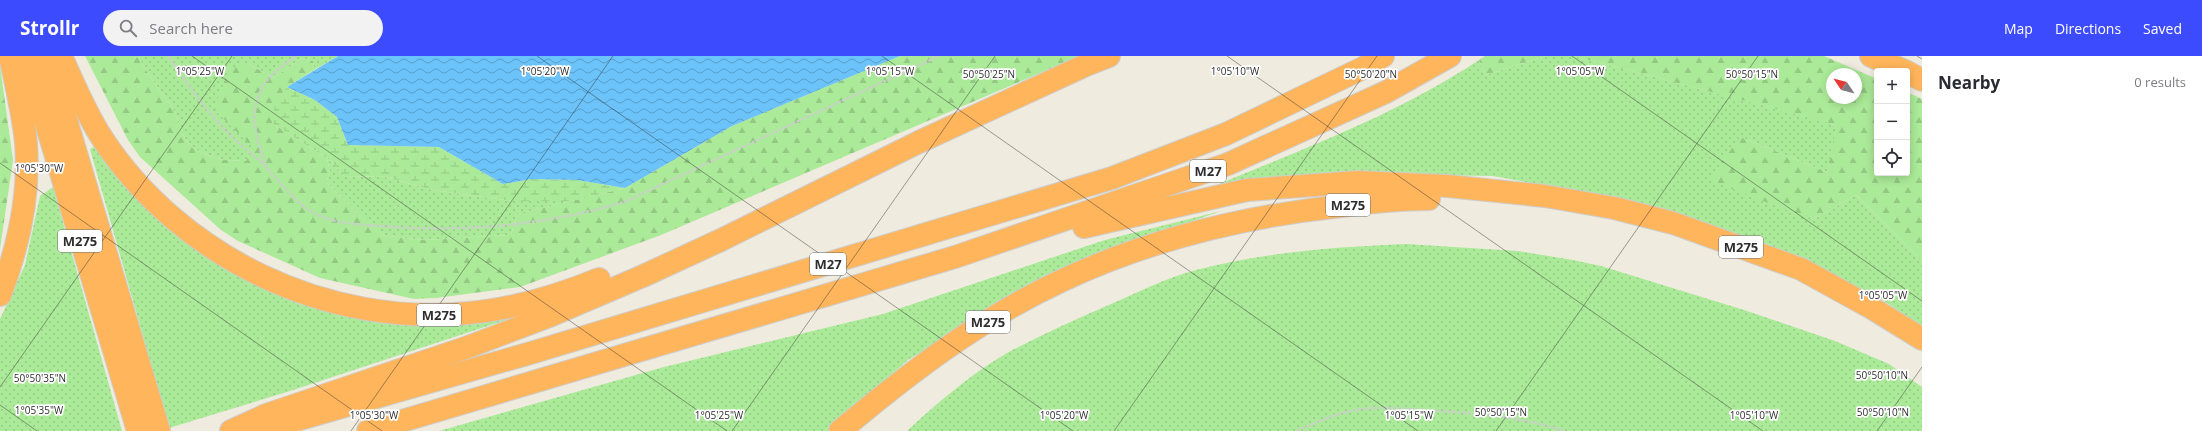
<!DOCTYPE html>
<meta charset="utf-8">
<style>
:root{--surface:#fff;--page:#f2f2f3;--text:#2b2b33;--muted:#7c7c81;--line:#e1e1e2;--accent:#3d4bff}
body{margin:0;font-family:"Open Sans",sans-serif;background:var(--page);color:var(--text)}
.controls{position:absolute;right:12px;top:12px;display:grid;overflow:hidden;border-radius:4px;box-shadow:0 2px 10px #0003}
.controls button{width:36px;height:36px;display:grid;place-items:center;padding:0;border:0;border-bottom:1px solid var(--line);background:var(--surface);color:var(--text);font:20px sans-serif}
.compass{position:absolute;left:1826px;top:12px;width:36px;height:36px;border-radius:50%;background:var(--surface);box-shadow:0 2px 10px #0003;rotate:305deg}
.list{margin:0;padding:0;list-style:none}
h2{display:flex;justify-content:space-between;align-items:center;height:52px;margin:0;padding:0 16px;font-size:17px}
h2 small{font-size:13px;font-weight:400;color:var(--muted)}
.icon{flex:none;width:22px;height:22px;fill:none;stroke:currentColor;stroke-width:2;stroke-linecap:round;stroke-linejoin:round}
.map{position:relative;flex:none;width:1922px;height:375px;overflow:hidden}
header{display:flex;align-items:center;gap:24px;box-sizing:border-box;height:56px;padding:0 20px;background:var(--accent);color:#fff}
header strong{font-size:19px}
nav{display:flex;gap:22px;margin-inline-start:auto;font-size:14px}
.search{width:280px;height:36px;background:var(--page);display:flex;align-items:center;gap:10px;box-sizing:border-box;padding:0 14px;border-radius:22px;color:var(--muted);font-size:15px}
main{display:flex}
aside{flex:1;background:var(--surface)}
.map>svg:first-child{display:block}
.grass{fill:url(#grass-dots)}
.forest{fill:url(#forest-firs);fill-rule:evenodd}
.wetland{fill:url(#wetland-marsh)}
.water{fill:url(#water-waves)}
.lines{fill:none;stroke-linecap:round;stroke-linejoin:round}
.highway-casing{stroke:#cdcdcd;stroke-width:24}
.path{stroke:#cdcdcd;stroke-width:2.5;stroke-dasharray:3 2;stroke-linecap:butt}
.highway{stroke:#ffb55b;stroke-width:22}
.ticks{fill:none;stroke:#2e2e2e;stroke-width:1;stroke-opacity:0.45}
.labels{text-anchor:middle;stroke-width:3.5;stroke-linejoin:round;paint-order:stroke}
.shield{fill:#fff;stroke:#6d6d6d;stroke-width:1}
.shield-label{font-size:13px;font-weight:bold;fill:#2e2e2e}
.ticks-label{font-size:10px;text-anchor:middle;fill:#2e2e2e;stroke:#fff;stroke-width:3.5;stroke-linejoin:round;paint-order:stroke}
</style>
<header>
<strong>Strollr</strong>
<div class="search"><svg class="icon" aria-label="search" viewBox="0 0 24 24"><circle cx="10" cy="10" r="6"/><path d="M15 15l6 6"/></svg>Search here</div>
<nav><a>Map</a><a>Directions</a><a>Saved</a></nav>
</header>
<main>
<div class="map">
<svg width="1922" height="375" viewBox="0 0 1922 375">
<defs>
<pattern id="grass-dots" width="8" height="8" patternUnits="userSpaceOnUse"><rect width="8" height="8" fill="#abea98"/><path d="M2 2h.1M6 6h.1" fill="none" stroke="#93c983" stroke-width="1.8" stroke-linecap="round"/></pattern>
<pattern id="forest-firs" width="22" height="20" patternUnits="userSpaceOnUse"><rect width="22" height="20" fill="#abea98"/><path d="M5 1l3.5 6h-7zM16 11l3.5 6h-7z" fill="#93c983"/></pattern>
<pattern id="wetland-marsh" width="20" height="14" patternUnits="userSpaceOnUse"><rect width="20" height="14" fill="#abea98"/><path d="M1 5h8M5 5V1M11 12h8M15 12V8" fill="none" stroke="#93c983"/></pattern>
<pattern id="water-waves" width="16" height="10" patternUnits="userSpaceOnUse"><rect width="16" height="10" fill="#6bc3f9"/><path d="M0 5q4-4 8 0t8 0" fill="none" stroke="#589fca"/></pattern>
</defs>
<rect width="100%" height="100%" fill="#f0ebdf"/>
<g class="grass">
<path d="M138,0h200l-24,14 -1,-9 -11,-3 -28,20 -27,-15 -33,46 41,40 -9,12c-21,0 -44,-3 -59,-20 -7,-9 -9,-24 -15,-34 -13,-17 -24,-32 -34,-51z"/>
<path d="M1546,0h28l264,69 -11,47 -87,-35 72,83 44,-25 66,66v66l-38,-26 -56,-29 -243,-79 -92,-17 -119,-2 -76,1 -98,17c95,-40 193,-75 279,-132l7,15z"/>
<polygon points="97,89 180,180 246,224 299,248 364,263 504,258 506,264 290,335 169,372 90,93"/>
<polygon points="327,102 344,120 385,121 433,134 512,145 572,145 517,158 511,179 424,184 380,179 326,126 330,116"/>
<polygon points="53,131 122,375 0,375 0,263 25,209 40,140"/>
<polygon points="1221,155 1120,191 1016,238 908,304 827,375 439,375 664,311 883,258 1105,184"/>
<path d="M1406,188l112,7 55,9 28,6 143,44 91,31 54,23 33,23v44h-1015c30,-28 64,-57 100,-78 34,-18 69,-34 104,-49 28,-12 55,-26 85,-34 68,-18 139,-23 210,-26z"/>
</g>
<g class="forest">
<path d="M85,0h53c10,19 21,34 34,51 6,10 8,25 15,34 15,17 38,20 59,20l8,-12 -40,-40 15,-40 18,-6 27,15 28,-20 11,3 1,9 -27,17 -15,36 55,35 3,14 -4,10 54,53 44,5 87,-5 6,-21 108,-26 107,-62 168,-70h180l-419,179 -141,52 -84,11 -22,1 -94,-21 -82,-37 -17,-11 -81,-73 -12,-17z"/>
<polygon points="1485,0 1546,0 1486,19 1479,4"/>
<path d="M1574,0h250l53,23v94h30v-81l15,7v162l-66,-66 -44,25 -103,-40 31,-43 87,35 10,-47zM1832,18h24v24h-24z"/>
<polygon points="0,10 13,104 0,193"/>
</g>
<polygon class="wetland" points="287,31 315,44 337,61 348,89 439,91 503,128 532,123 577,124 625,132 572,145 512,145 433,134 385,121 344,120 327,102 272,67 276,44"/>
<polygon class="water" points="338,0 900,0 732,70 625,132 577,124 532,123 503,128 439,91 348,89 337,61 315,44 287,31"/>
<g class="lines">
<defs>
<g id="highway">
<polyline points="26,0 138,375"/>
<polyline points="47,0 159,375"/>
<path d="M61,0c13,28 24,56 41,82 79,120 225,189 367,175 46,-4 88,-17 130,-34"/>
<polyline points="1871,0 1905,15"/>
<polyline points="1907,16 1922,24"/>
<polyline points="1084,171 1247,134 1358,126 1447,130 1545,140 1614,152 1673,167 1801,213 1870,251 1922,283"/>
<path d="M0,239c18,-47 30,-101 26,-152 -3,-30 -10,-58 -16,-87"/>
<polyline points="231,375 266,359 468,291 552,259 643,220 721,184 919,86 1086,9 1109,0"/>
<polyline points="258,375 534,296 1112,122 1226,78 1363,12 1383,0"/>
<polyline points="368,375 955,201 1228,108 1386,36 1450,0"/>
<path d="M840,375c69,-58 141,-113 223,-151 88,-41 184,-64 279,-74 29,-4 58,-7 87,-7"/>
</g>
</defs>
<use href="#highway" class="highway-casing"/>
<g class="path">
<path d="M169,0c17,28 38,55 61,79 12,11 25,21 36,32 19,20 32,41 59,51 17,6 39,7 57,8 80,7 165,-1 242,-24l315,-146"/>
<path d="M266,111c-11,-31 -21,-65 6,-92 7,-7 16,-13 24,-19"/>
<path d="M1297,375c20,-9 39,-18 60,-21 22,-4 45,-1 67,0 50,3 93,6 141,21"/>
</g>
<use href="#highway" class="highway"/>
</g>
<path class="ticks" d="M192,0l535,375M537,0l536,375M882,0l536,375M1227,0l536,375M1572,0l350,245M1917,0l5,3M0,107l382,268M0,331l232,-331M0,349l37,26M351,375l262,-375M732,375l263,-375M1114,375l263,-375M1496,375l262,-375M1877,375l45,-64"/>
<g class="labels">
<g class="shield">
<rect x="1190" y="104" width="36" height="22" rx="3"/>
<rect x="1326" y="138" width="44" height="22" rx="3"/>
<rect x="58" y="174" width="44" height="22" rx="3"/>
<rect x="1719" y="180" width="44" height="22" rx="3"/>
<rect x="810" y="197" width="36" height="22" rx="3"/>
<rect x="417" y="248" width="44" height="22" rx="3"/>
<rect x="966" y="255" width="44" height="22" rx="3"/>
</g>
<g class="shield-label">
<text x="1208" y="120">M27</text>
<text x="1348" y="154">M275</text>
<text x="80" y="190">M275</text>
<text x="1741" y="196">M275</text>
<text x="828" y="213">M27</text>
<text x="439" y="264">M275</text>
<text x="988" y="271">M275</text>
</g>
</g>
<g class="ticks-label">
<text x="200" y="19">1°05'25"W</text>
<text x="545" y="19">1°05'20"W</text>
<text x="890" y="19">1°05'15"W</text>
<text x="1235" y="19">1°05'10"W</text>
<text x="1580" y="19">1°05'05"W</text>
<text x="989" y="22">50°50'25"N</text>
<text x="1371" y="22">50°50'20"N</text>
<text x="1752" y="22">50°50'15"N</text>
<text x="39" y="116">1°05'30"W</text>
<text x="1883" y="243">1°05'05"W</text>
<text x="1882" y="323">50°50'10"N</text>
<text x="40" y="326">50°50'35"N</text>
<text x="39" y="358">1°05'35"W</text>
<text x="1501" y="360">50°50'15"N</text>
<text x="1883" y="360">50°50'10"N</text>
<text x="374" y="363">1°05'30"W</text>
<text x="719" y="363">1°05'25"W</text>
<text x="1064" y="363">1°05'20"W</text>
<text x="1409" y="363">1°05'15"W</text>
<text x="1754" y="363">1°05'10"W</text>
</g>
</svg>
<div class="controls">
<button>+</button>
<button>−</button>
<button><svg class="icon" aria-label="locate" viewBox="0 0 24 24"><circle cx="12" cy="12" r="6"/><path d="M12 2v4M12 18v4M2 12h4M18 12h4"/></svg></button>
</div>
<svg class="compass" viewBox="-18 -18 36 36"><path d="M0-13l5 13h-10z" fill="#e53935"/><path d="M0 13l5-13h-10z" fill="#7c7c81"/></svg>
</div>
<aside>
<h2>Nearby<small>0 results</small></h2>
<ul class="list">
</ul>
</aside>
</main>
